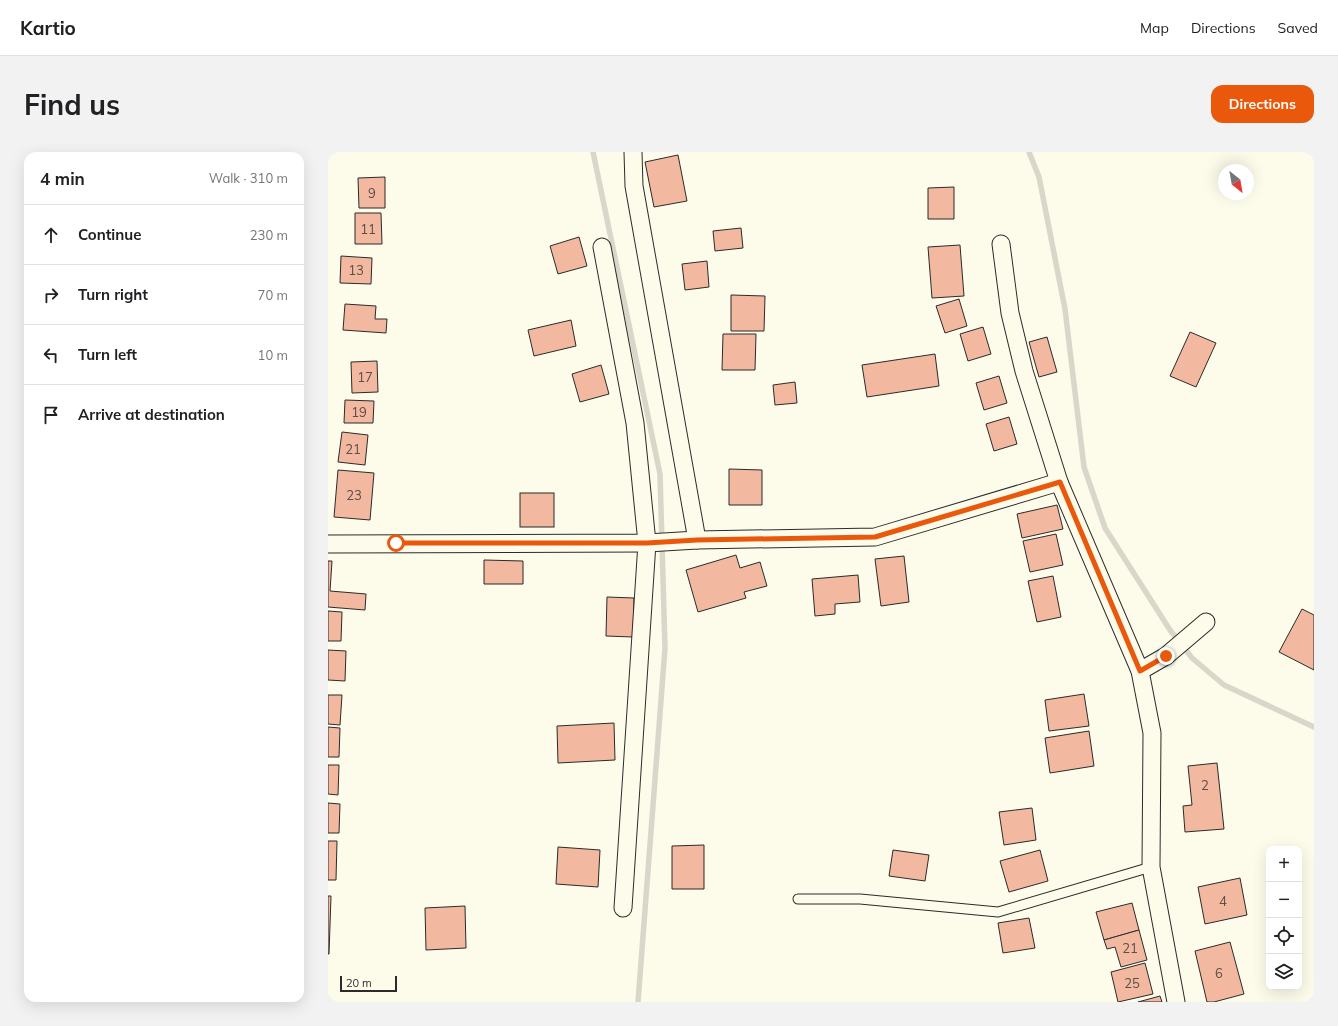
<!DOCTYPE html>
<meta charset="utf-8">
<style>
:root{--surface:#fff;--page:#f2f2f2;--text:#202124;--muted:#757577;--line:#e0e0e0;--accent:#ea580c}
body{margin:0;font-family:Mulish,sans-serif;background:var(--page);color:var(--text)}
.controls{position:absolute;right:12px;bottom:12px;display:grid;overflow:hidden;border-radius:8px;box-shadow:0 4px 16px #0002}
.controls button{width:36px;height:36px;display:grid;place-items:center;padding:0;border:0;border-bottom:1px solid var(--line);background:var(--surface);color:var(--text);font:20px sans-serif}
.compass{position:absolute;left:890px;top:12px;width:36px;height:36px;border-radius:50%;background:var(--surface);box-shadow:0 4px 16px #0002;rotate:149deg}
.scale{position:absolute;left:12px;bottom:10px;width:57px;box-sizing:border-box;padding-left:4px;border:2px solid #2b2b2b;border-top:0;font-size:11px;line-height:14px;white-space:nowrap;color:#2b2b2b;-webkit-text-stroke:3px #fdfbea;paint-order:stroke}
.stop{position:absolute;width:12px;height:12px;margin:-9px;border:3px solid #ea580c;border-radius:50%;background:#fff}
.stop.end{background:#ea580c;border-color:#fff;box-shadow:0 1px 4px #0008}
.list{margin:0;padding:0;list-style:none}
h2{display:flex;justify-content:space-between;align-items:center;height:52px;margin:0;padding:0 16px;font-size:17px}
h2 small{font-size:13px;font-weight:400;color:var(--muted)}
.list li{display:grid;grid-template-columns:26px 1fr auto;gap:12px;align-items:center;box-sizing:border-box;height:60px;padding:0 16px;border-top:1px solid var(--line)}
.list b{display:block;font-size:15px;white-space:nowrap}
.list em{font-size:13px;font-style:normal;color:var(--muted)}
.icon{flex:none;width:22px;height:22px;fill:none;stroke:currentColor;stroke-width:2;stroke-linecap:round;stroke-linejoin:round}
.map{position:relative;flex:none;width:986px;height:850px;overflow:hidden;border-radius:12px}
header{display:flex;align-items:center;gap:24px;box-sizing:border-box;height:56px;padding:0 20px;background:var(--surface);border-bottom:1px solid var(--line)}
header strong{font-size:19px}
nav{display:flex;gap:22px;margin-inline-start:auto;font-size:14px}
.intro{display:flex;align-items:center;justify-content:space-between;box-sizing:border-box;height:96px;padding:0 24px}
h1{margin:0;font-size:28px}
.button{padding:10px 18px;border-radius:12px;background:var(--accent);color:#fff;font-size:14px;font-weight:700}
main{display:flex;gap:24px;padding:0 24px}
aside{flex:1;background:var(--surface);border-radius:12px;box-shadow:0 4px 16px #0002}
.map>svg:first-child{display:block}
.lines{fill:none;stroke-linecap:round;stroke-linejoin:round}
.stream{stroke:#d8d7c9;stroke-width:5.5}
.building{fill:#f2b8a0;stroke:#2b2b2b}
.service-casing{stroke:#2b2b2b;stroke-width:11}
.minor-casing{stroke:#2b2b2b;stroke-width:19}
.service{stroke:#fdfbea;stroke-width:9}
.minor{stroke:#fdfbea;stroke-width:17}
.route{stroke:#ea580c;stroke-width:5}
.labels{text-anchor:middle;stroke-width:3;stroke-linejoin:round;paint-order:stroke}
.number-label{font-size:13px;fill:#5d4e48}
</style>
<header>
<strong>Kartio</strong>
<nav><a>Map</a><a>Directions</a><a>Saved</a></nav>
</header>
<div class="intro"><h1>Find us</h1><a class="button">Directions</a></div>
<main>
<aside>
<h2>4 min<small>Walk · 310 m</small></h2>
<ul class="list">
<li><svg class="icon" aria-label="ahead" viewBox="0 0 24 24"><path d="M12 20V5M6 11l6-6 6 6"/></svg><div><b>Continue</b></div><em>230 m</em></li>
<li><svg class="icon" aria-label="right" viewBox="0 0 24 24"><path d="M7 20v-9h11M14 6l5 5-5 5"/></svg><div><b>Turn right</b></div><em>70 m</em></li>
<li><svg class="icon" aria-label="left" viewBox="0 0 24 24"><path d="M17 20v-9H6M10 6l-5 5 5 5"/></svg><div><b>Turn left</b></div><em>10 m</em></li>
<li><svg class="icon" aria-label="arrive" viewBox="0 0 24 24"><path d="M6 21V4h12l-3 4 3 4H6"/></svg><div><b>Arrive at destination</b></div></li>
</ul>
</aside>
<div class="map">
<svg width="986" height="850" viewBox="0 0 986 850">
<rect width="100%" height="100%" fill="#fdfbea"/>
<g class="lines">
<g class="stream">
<polyline points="265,0 332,322 337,496 310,850"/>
<polyline points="701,0 711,25 737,157 756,315 777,376 842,478 864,506 896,533 986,575"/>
</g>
</g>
<g class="building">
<polygon points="350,3 359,49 326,55 317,10"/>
<polygon points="57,25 57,56 31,56 30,26"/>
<polygon points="626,35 626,67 600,67 600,36"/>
<polygon points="27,61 53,61 54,92 27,92"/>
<polygon points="413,76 415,96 387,99 385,79"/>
<polygon points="251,85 259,114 230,122 222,94"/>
<polygon points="632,93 636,144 604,146 600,95"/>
<polygon points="13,104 44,106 43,132 12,131"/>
<polygon points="379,109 381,135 357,138 354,112"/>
<polygon points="403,143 437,144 436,179 403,179"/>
<polygon points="631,147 639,174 617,181 608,154"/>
<polygon points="17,152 48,154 47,167 59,167 58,181 15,178"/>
<polygon points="243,168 248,194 206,204 200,178"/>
<polygon points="655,175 663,202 640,209 632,182"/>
<polygon points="862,180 888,191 868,235 842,224"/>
<polygon points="395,182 428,182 427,218 394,218"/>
<polygon points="719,185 729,220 711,225 701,190"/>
<polygon points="607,202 611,234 539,245 534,213"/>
<polygon points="49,209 50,240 24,241 23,210"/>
<polygon points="273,213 281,242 252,250 244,222"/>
<polygon points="671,224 679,251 656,258 648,231"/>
<polygon points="467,230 469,251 447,253 445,233"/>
<polygon points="17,248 46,249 45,271 16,271"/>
<polygon points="681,265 689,292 666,299 658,272"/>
<polygon points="14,280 40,283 37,313 10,310"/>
<polygon points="401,317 434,318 434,353 401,353"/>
<polygon points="10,318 46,321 42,368 6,365"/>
<rect x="192" y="341" width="34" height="34"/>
<polygon points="729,353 735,377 694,386 689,362"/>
<polygon points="728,382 735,413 702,420 695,389"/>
<polygon points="408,403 412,416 432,410 439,434 416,440 418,446 370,460 358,418"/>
<polygon points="576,404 581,450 553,454 547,407"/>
<polygon points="156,408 195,409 195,432 156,432"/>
<polygon points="0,409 4,409 2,439 38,442 37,458 0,455"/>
<polygon points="530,423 532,450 507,452 507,462 487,464 484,427"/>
<polygon points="725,424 733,465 709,470 700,429"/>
<polygon points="279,445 306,446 305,485 278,484"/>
<polygon points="974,457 986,463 986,518 951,500"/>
<polygon points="0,459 14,460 13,489 0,489"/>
<polygon points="0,498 18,499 17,529 0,528"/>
<polygon points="756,542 761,574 721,579 717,548"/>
<polygon points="0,543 14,543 12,573 0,572"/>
<polygon points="286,571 287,608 230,611 229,574"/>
<polygon points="0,575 12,576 11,605 0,605"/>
<polygon points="761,579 766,614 722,621 717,586"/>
<polygon points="889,611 896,677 857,680 855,654 864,653 860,614"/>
<polygon points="0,613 11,613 10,643 0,642"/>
<polygon points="0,651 12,652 11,681 0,681"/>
<polygon points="704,656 708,688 676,693 671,660"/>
<polygon points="0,689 9,689 8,728 0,728"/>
<polygon points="376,693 376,737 344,737 344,694"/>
<polygon points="230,695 272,698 270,735 228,732"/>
<polygon points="565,698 601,703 597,729 561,724"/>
<polygon points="712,698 720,729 681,740 672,709"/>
<polygon points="912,726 919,763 877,772 870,735"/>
<polygon points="0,744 3,744 1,802 0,802"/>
<polygon points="804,751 811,778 776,788 768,760"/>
<polygon points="137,754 138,796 98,798 97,756"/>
<polygon points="701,766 707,796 675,801 670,771"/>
<polygon points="811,778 819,808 793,815 787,795 779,797 776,788"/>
<polygon points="902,790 916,842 886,850 879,850 867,799"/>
<polygon points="817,811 825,842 790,850 783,820"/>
<polygon points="832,844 834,850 810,850"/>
</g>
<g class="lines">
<defs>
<polyline id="service" points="470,747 532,747 670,760 823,715"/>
<g id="minor">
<polyline points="305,0 306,34 369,388"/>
<polyline points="673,92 682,161 696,219 731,330"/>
<polyline points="274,95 307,271 319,391 295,756"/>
<polyline points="0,392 319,391 369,388 547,385 731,330 812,519 824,581 823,715 848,850"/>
<polyline points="812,519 838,504 878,470"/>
</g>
</defs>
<use href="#service" class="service-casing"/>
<use href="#minor" class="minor-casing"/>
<use href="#service" class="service"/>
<use href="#minor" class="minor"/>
</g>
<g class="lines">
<polyline class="route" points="68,391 319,391 369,388 547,385 732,330 812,519 838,504"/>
</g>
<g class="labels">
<g class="number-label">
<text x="44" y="46">9</text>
<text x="40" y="82">11</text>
<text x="28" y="123">13</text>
<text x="37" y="230">17</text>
<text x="31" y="265">19</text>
<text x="25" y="302">21</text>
<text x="26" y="348">23</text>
<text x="877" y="638">2</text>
<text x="895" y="754">4</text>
<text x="802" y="801">21</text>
<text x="891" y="826">6</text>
<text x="804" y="836">25</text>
</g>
</g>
</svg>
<div class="controls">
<button>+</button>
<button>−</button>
<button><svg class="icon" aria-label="locate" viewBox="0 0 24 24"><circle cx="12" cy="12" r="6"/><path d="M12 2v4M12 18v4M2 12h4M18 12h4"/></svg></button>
<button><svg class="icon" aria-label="layers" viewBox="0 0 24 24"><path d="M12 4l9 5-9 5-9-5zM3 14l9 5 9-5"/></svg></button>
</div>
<svg class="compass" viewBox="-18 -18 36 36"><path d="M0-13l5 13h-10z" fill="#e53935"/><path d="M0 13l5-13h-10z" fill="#757577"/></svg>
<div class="scale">20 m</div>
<div class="stop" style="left:68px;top:391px"></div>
<div class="stop end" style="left:838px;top:504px"></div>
</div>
</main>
